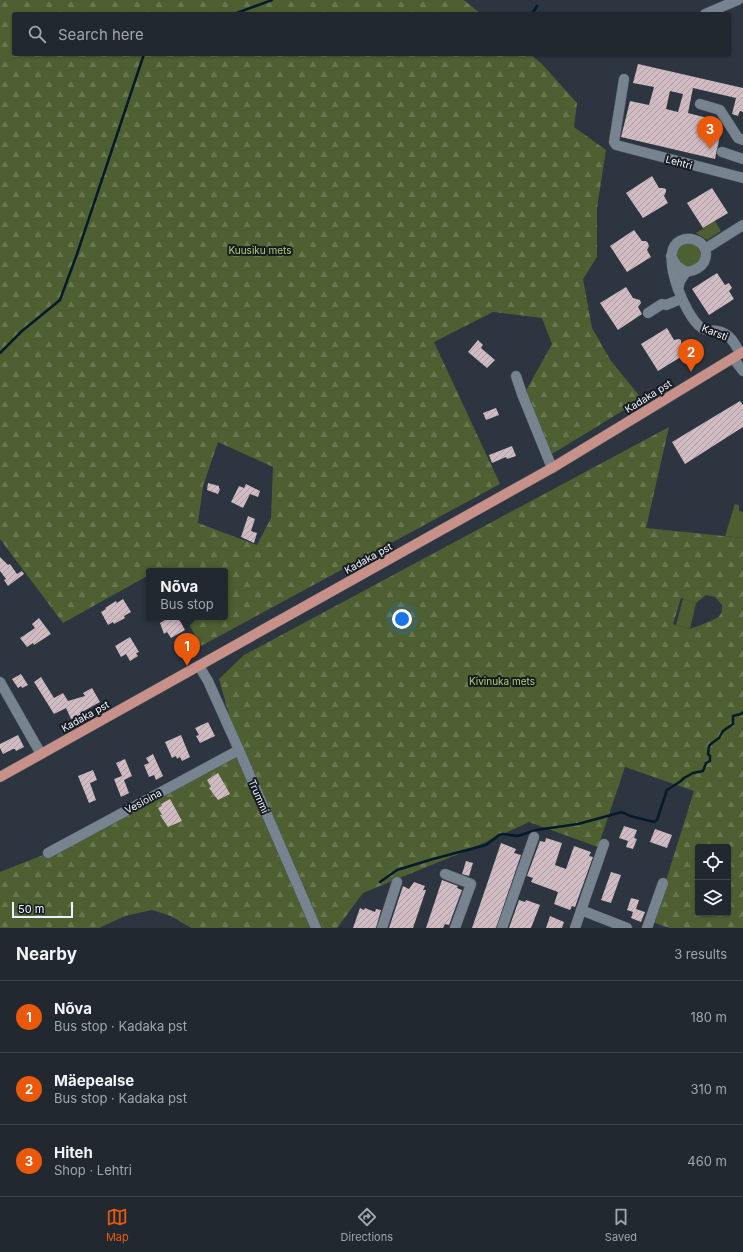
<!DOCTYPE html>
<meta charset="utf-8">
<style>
:root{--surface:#212830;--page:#293038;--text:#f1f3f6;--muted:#a2a6ab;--line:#3e444c;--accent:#ea580c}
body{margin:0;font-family:Inter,sans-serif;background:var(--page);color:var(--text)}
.controls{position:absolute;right:12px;bottom:12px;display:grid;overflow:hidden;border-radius:4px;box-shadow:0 1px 3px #0004}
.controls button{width:36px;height:36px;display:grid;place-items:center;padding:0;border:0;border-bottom:1px solid var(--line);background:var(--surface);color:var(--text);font:20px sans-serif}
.scale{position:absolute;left:12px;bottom:10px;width:61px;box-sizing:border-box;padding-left:4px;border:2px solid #edf3fa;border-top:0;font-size:11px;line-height:14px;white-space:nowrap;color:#edf3fa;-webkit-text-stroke:3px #181c22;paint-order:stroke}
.you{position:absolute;left:402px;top:619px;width:14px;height:14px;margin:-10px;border:3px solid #fff;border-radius:50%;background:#1a73e8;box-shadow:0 0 0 6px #1a73e833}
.badge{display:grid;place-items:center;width:26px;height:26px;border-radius:50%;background:var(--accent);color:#fff;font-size:13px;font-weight:700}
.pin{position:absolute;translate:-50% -33px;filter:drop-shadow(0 1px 2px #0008)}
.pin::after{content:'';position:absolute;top:21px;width:14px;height:12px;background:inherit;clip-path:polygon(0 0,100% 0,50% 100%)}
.popup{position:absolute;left:146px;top:568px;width:82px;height:52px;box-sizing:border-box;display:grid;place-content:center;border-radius:4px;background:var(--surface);filter:drop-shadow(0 1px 3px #0005);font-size:13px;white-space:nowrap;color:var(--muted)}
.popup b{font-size:15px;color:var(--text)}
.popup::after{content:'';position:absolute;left:50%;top:100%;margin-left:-8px;border:8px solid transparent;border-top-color:var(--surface)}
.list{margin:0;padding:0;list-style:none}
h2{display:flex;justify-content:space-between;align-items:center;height:52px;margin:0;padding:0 16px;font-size:17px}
h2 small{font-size:13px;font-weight:400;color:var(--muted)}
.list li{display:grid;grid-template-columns:26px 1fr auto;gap:12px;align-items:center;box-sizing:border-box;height:72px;padding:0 16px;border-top:1px solid var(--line)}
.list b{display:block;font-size:15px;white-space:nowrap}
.list p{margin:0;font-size:13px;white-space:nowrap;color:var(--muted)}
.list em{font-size:13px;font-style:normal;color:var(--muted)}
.icon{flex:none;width:22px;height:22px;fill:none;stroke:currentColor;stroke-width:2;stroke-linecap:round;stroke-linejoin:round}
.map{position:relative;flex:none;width:743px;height:928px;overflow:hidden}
.search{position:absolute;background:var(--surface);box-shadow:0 1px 3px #0004;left:12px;right:12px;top:12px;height:44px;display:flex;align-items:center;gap:10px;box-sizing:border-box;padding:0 14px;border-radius:4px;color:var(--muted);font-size:15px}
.sheet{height:268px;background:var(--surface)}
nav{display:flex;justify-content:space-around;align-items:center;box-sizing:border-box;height:56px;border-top:1px solid var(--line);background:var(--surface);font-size:11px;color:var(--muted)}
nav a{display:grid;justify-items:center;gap:2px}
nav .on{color:var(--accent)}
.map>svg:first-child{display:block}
.green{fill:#4e6031}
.forest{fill:url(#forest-firs);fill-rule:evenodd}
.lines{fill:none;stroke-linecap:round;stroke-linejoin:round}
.stream{stroke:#061a2c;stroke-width:2.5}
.building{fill:url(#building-hatch);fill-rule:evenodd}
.minor-casing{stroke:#4c555e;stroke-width:11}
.major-casing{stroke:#4c555e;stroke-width:11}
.minor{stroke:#788390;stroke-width:10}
.major{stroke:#c79089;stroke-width:10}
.labels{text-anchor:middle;stroke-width:4;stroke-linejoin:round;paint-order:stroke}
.street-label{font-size:10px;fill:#edf3fa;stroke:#181c22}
.park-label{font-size:10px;fill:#a9d067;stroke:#181c22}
</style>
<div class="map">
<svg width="743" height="928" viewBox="0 0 743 928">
<defs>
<pattern id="forest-firs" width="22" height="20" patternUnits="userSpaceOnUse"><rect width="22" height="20" fill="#4e6031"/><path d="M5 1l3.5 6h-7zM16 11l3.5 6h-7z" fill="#687750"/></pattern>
<pattern id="building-hatch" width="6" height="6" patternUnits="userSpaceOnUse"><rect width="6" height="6" fill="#cfbbc1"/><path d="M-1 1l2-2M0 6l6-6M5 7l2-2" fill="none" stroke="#ad9ea4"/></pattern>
</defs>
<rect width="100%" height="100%" fill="#2c3540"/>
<g class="green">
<polygon points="715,221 721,231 707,240 696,233"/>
<circle cx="689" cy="255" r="12"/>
<polygon points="735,504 739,505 739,511 743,512 743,538 725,536"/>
<polygon points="683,599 696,603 690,629 676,625"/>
</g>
<g class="forest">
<path d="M0,0h464l17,14h-467v40h516l12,10 35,39 -3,24 32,23 -9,58v49l-14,22 9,49 19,33 31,38 -90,55 -28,-60 28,-50 -10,-26 -49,-6 -59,30 66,142 -299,162 -16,-29h40v-46h-66l-1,-1 -9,1v4l-86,48 -63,-84zM218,442l55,25 -2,51 -14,27 -59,-22 5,-37z"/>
<path d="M669,427l-23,101 97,10v390h-74l-16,-6 41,-131 -69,-24 -27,80 -69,-25 -61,28 -105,43 -26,35h-146l-20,-12 -19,-6 -27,6 -26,12h-99v-56l48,-19 191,-103 -20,-71 25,-24zM706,595l9,2 7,8c0,3 0,8 -2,10 -1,4 -25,12 -30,14l-17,-5 8,-26 15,5zM698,847h30v66h-30z"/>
</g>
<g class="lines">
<g class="stream">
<polyline points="234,14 272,0"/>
<polyline points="532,14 537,6"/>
<polyline points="0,353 22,331 60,300 77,254 144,54"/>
<polyline points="380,882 397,870 433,859 486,845 499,835 503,834 518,836 536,830 578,824 622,812 630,816 654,822 657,820 667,790 681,781 684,778 693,773 703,771 706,763 710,761 710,756 708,754 709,746 712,743 719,738 723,731 733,724 733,716 741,714 743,712"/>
</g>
</g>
<g class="building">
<path d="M638,64l105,24v24l-3,-1 -2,5 -6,-2 4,-16 -43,-10 -5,25 31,8 3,5 -7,33 -94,-22 9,-36 19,4 5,-18 -21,-4zM670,91l13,3 -5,18 -12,-3z"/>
<polygon points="652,176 659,188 663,188 666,189 666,192 664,196 668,203 643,218 626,193"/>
<polygon points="712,188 728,213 703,228 687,203"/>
<polygon points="634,230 642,241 646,241 648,243 649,246 647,250 651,257 627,272 610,246"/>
<polygon points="717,273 725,285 729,283 732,288 729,291 734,299 709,315 692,289"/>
<polygon points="626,287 633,298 640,300 641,303 638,307 642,314 618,330 600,303"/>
<polygon points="667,328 674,340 679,339 681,340 681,344 679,348 684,355 658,371 641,344"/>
<polygon points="478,340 483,345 481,348 495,360 487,368 468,352"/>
<polygon points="740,401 743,405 743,427 685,464 672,442"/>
<polygon points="496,408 499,415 486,420 483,413"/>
<polygon points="512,446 516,456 507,459 506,457 492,463 489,455"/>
<polygon points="208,483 219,486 219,488 220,489 218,494 207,490"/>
<polygon points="246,484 260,491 258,497 250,494 243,508 231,502 239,486 244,488"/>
<polygon points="248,516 255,519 251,531 257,533 254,543 241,537"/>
<polygon points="0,557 8,565 10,564 17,574 22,571 24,574 8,586 4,580 6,579 0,571"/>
<polygon points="123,599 131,612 124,616 125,618 114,624 113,622 108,625 101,612 106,609 105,608 116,601 117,603"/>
<polygon points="170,617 176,617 177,620 179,619 185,630 171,638 167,632 164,634 160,623"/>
<polygon points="39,618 51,634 34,645 33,643 27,647 20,638 35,628 32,624"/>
<polygon points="130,637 139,652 136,653 138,656 130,661 126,654 121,657 115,646"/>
<polygon points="21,674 28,685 22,688 21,686 18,688 12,679"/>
<polygon points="41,677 54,698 63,693 68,701 85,696 83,693 92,688 100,702 82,712 83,714 71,719 66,708 54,714 34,682"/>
<polygon points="208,722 215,736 200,743 196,736 199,735 195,728"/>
<polygon points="18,735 24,747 16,751 15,749 13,749 3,754 0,748 0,744"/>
<polygon points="181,735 190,757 182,761 180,757 177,759 176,756 172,758 165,742"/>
<polygon points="153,754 163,776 156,780 154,775 149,777 144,765 149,763 146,758"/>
<polygon points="125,759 132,776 124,780 129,793 121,797 114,779 122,776 116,763"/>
<polygon points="93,770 97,780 90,783 96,800 89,803 78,776"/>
<polygon points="218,773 230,794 218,800 209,788 211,787 207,780"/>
<polygon points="170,799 182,821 168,827 160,815 162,815 158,808 162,806 161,804"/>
<polygon points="624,826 637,830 634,838 637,839 633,849 626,847 628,841 619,838"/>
<polygon points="655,829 672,835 667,848 650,842"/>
<polygon points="546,838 562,843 555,865 566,869 574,846 591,852 589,856 593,857 575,907 572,906 570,910 554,904 558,892 531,882 533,878 527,876 540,841 545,842"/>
<polygon points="501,843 516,849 514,853 521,855 496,928 472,928"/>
<polygon points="466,861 473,863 469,876 462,874"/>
<polygon points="611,872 621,875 611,903 601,900"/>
<polygon points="442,880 458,886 457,888 462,890 449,925 445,924 443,928 426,928"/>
<polygon points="414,882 425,886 423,890 426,890 413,928 389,928 403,886 409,889"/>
<polygon points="631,898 639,900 636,909 645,912 641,922 631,918 633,912 627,910"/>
<polygon points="519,900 525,902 526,900 540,905 531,928 509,928"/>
<polygon points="360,908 364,910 365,908 375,912 376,909 381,910 376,928 353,928"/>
<polygon points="550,916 564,922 562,928 546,928"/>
</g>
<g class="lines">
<defs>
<g id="minor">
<polyline points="705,14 738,0"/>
<polyline points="624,79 614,142 616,145 743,178"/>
<polyline points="700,104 720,110 738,138 743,140"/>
<polyline points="722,152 743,159"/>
<polyline points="705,249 743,225"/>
<path d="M671,256l6,10 9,6c7,-1 14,-3 18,-10 11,-23 -28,-34 -32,-9 -2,12 2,25 6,36l2,-8 6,-9"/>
<path d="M678,289c4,11 14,33 24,39 5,3 9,2 15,3 13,2 18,13 23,22"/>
<polyline points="648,313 662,304 666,305 681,299"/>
<polyline points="733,358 743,371"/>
<polyline points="516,376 522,394 552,468"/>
<polyline points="199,666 208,681 239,750 316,928"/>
<polyline points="0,682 41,754"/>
<polyline points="48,853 239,750"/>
<polyline points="445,874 471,884 455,928"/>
<polyline points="581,910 627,928"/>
<polyline points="382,928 397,882"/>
<polyline points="502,928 534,837"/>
<polyline points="575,928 604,844"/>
<polyline points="647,928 663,883"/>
</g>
<polyline id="major" points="0,777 552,468 743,352"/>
</defs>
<use href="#minor" class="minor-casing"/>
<use href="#major" class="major-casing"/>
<use href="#minor" class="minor"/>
<use href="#major" class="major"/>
</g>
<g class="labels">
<g class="street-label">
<text transform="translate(679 162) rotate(15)" y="4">Lehtri</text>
<text transform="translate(715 332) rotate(22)" y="4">Karsti</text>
<text transform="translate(648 396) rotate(-32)" y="4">Kadaka pst</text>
<text transform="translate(368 558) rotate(-29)" y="4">Kadaka pst</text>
<text transform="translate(85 716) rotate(-29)" y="4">Kadaka pst</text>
<text transform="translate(259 796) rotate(66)" y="4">Trummi</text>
<text transform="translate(143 801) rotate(-28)" y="4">Vesioina</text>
</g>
<g class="park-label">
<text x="260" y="254">Kuusiku mets</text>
<text x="502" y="685">Kivinuka mets</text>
</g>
</g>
</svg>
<div class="controls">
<button><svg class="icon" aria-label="locate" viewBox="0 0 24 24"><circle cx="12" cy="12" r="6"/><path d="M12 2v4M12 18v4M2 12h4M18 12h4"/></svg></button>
<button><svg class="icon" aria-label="layers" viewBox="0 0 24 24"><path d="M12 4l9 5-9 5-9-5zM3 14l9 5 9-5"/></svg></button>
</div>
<div class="scale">50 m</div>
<div class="you"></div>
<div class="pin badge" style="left:187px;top:666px">1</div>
<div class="popup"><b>Nõva</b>Bus stop</div>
<div class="pin badge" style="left:691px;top:372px">2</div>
<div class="pin badge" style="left:710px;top:149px">3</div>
<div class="search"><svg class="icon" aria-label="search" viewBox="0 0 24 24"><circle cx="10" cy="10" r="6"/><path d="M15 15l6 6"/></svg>Search here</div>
</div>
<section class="sheet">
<h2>Nearby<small>3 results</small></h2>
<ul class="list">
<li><span class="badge">1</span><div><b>Nõva</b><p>Bus stop · Kadaka pst</p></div><em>180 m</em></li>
<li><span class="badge">2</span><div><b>Mäepealse</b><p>Bus stop · Kadaka pst</p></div><em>310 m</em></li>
<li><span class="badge">3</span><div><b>Hiteh</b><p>Shop · Lehtri</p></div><em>460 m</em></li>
</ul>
</section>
<nav>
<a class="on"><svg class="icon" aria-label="map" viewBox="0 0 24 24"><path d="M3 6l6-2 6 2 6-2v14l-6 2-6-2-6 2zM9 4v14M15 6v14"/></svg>Map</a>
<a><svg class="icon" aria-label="directions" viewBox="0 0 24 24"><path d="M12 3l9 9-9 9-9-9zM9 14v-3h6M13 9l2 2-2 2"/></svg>Directions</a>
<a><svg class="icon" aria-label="saved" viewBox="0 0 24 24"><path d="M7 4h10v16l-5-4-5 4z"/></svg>Saved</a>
</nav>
